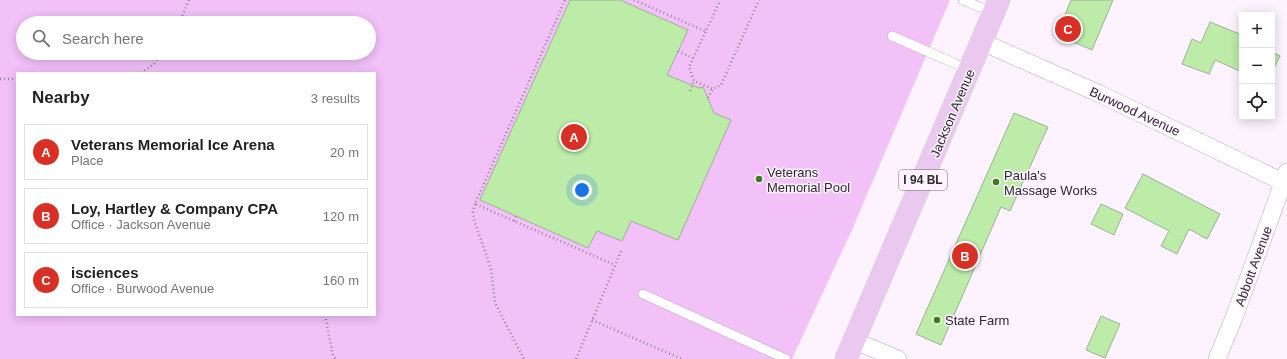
<!DOCTYPE html>
<meta charset="utf-8">
<style>
:root{--surface:#fff;--page:#f2f2f2;--text:#222;--muted:#767676;--line:#e0e0e0;--accent:#d93025}
body{margin:0;font-family:Helvetica,sans-serif;background:var(--page);color:var(--text)}
.controls{position:absolute;right:12px;top:12px;display:grid;overflow:hidden;border-radius:0px;box-shadow:0 2px 10px #0003}
.controls button{width:36px;height:36px;display:grid;place-items:center;padding:0;border:0;border-bottom:1px solid var(--line);background:var(--surface);color:var(--text);font:20px sans-serif}
.you{position:absolute;left:582px;top:190px;width:14px;height:14px;margin:-10px;border:3px solid #fff;border-radius:50%;background:#1a73e8;box-shadow:0 0 0 6px #1a73e833}
.badge{display:grid;place-items:center;width:26px;height:26px;border-radius:50%;background:var(--accent);color:#fff;font-size:13px;font-weight:700}
.pin{position:absolute;translate:-50% -50%;border:2px solid #fff;box-shadow:0 1px 4px #0006}
.list{margin:0;padding:0;list-style:none}
h2{display:flex;justify-content:space-between;align-items:center;height:52px;margin:0;padding:0 16px;font-size:17px}
h2 small{font-size:13px;font-weight:400;color:var(--muted)}
.list li{display:grid;grid-template-columns:26px 1fr auto;gap:12px;align-items:center;box-sizing:border-box;height:56px;margin:0 8px 8px;padding:0 8px;border:1px solid var(--line);border-radius:0px}
.list b{display:block;font-size:15px;white-space:nowrap}
.list p{margin:0;font-size:13px;white-space:nowrap;color:var(--muted)}
.list em{font-size:13px;font-style:normal;color:var(--muted)}
.icon{flex:none;width:22px;height:22px;fill:none;stroke:currentColor;stroke-width:2;stroke-linecap:round;stroke-linejoin:round}
.map{position:relative;flex:none;width:1287px;height:359px;overflow:hidden}
.search{position:absolute;background:var(--surface);box-shadow:0 2px 10px #0003;left:16px;top:16px;width:360px;height:44px;display:flex;align-items:center;gap:10px;box-sizing:border-box;padding:0 14px;border-radius:22px;color:var(--muted);font-size:15px}
.panel{position:absolute;background:var(--surface);box-shadow:0 2px 10px #0003;left:16px;top:72px;width:360px;height:244px;border-radius:0px}
.map>svg:first-child{display:block}
.green{fill:#f1c1f8;fill-rule:evenodd}
.building{fill:#bceca8;stroke:#a1ae9c}
.lines{fill:none;stroke-linecap:round;stroke-linejoin:round}
.lane-casing{stroke:#b9a9bb;stroke-width:10}
.street-casing{stroke:#b9a9bb;stroke-width:18}
.primary-casing{stroke:#d5d4d6;stroke-width:23}
.path{stroke:#928a93;stroke-width:2.5;stroke-dasharray:1 3;stroke-linecap:butt}
.lane{stroke:#fff;stroke-width:9}
.street{stroke:#fff;stroke-width:17}
.primary{stroke:#eac8ef;stroke-width:22}
.poi-dot{fill:#3e7c1a;stroke:#fdf3fe;stroke-width:1.5}
.labels{text-anchor:middle;stroke-width:3;stroke-linejoin:round;paint-order:stroke}
.shield{fill:#fdf3fe;stroke:#6d666e;stroke-width:1}
.shield-label{font-size:12px;font-weight:bold;fill:#2f2930}
.street-label{font-size:13px;fill:#2f2930;stroke:#fdf3fe}
.poi-label{font-size:13px;fill:#2f2930;stroke:#fdf3fe;text-anchor:start}
</style>
<div class="map">
<svg width="1287" height="359" viewBox="0 0 1287 359">
<rect width="100%" height="100%" fill="#fdf3fe"/>
<path class="green" d="M0,0h950l-99,232 -59,127h-792zM23,23h346v30h-346zM17,73h358v242h-358z"/>
<g class="building">
<polygon points="570,0 620,0 688,30 667,75 699,88 703,87 714,113 731,120 678,240 631,221 622,241 597,231 588,248 480,200"/>
<polygon points="1071,0 1113,0 1092,50 1057,35"/>
<polygon points="1210,22 1242,35 1242,72 1215,60 1209,74 1182,64 1192,39 1201,43"/>
<polygon points="1272,52 1280,56 1272,72"/>
<polygon points="1014,113 1048,127 1010,211 1001,207 941,345 916,334"/>
<polygon points="1143,174 1220,214 1207,239 1189,229 1177,254 1161,246 1169,231 1125,208"/>
<polygon points="1101,204 1123,214 1114,235 1091,224"/>
<polygon points="1101,316 1120,324 1105,358 1086,350"/>
</g>
<g class="lines">
<defs>
<g id="lane">
<polyline points="963,0 994,13"/>
<polyline points="892,36 970,70"/>
<polyline points="643,294 786,359"/>
</g>
<g id="street">
<polyline points="982,42 1100,94 1287,184"/>
<polyline points="855,341 898,359"/>
<polyline points="1217,359 1235,315 1287,172"/>
</g>
<polyline id="primary" points="846,359 999,0"/>
</defs>
<use href="#lane" class="lane-casing"/>
<use href="#street" class="street-casing"/>
<use href="#primary" class="primary-casing"/>
<g class="path">
<polyline points="565,0 475,204 615,265"/>
<polyline points="634,0 705,31"/>
<polyline points="719,3 689,67 694,81 713,89 721,85 759,0"/>
<polyline points="179,23 189,0"/>
<polyline points="678,51 693,58"/>
<polyline points="141,73 154,64 161,53"/>
<polyline points="0,79 17,79"/>
<polyline points="690,91 694,81"/>
<polyline points="708,98 713,89"/>
<polyline points="475,204 473,212 474,220 491,269 495,303 524,359"/>
<polyline points="514,221 516,216"/>
<polyline points="325,315 333,356 336,359"/>
<polyline points="592,320 682,359"/>
<polyline points="576,359 622,249"/>
</g>
<use href="#lane" class="lane"/>
<use href="#street" class="street"/>
<use href="#primary" class="primary"/>
</g>
<g class="poi-dot">
<circle cx="759" cy="179" r="4"/>
<circle cx="996" cy="182" r="4"/>
<circle cx="937" cy="320" r="4"/>
</g>
<g class="labels">
<rect class="shield" x="899" y="170" width="48" height="20" rx="3"/>
<g class="shield-label">
<text x="923" y="184">I 94 BL</text>
</g>
<g class="street-label">
<text transform="translate(1135 111) rotate(25)" y="5">Burwood Avenue</text>
<text transform="translate(952 113) rotate(-67)" y="5">Jackson Avenue</text>
<text transform="translate(1253 266) rotate(-70)" y="5">Abbott Avenue</text>
</g>
<g class="poi-label">
<text x="767" y="177">Veterans<tspan x="767" dy="15">Memorial Pool</tspan></text>
<text x="1004" y="180">Paula's<tspan x="1004" dy="15">Massage Works</tspan></text>
<text x="945" y="325">State Farm</text>
</g>
</g>
</svg>
<div class="controls">
<button>+</button>
<button>−</button>
<button><svg class="icon" aria-label="locate" viewBox="0 0 24 24"><circle cx="12" cy="12" r="6"/><path d="M12 2v4M12 18v4M2 12h4M18 12h4"/></svg></button>
</div>
<div class="you"></div>
<div class="pin badge" style="left:574px;top:137px">A</div>
<div class="pin badge" style="left:965px;top:256px">B</div>
<div class="pin badge" style="left:1068px;top:29px">C</div>
<div class="search"><svg class="icon" aria-label="search" viewBox="0 0 24 24"><circle cx="10" cy="10" r="6"/><path d="M15 15l6 6"/></svg>Search here</div>
<section class="panel">
<h2>Nearby<small>3 results</small></h2>
<ul class="list">
<li><span class="badge">A</span><div><b>Veterans Memorial Ice Arena</b><p>Place</p></div><em>20 m</em></li>
<li><span class="badge">B</span><div><b>Loy, Hartley &amp; Company CPA</b><p>Office · Jackson Avenue</p></div><em>120 m</em></li>
<li><span class="badge">C</span><div><b>isciences</b><p>Office · Burwood Avenue</p></div><em>160 m</em></li>
</ul>
</section>
</div>
